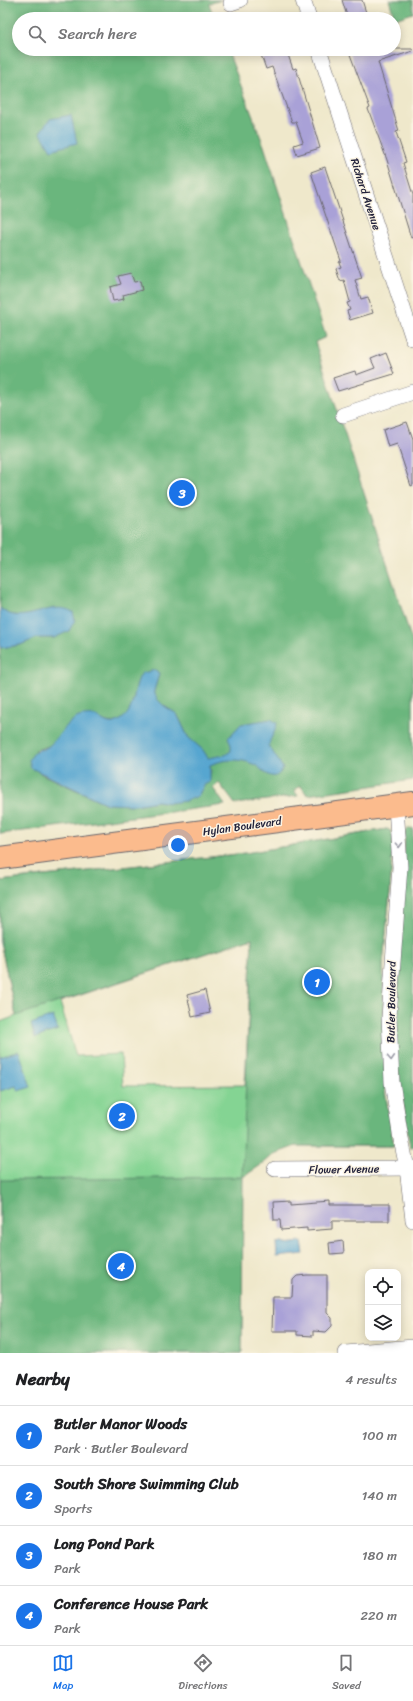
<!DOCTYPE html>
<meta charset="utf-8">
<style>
:root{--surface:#fff;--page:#f2f2f2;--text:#202124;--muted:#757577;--line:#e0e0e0;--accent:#1a73e8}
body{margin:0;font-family:Sriracha,sans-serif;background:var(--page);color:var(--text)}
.controls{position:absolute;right:12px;bottom:12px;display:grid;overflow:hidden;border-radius:8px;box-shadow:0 2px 10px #0003}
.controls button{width:36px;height:36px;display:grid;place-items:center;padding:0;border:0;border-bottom:1px solid var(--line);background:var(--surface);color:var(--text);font:20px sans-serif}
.you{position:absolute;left:178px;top:845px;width:14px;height:14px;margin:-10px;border:3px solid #fff;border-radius:50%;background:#1a73e8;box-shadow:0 0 0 6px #1a73e833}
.badge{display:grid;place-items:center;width:26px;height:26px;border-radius:50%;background:var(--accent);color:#fff;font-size:13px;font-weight:700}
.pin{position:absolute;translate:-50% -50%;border:2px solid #fff;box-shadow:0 1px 4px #0006}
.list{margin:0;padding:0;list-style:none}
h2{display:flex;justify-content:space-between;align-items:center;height:52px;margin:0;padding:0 16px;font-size:17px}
h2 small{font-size:13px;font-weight:400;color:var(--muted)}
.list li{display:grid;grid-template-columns:26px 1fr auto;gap:12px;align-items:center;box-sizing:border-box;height:60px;padding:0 16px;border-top:1px solid var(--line)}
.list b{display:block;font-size:15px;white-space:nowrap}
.list p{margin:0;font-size:13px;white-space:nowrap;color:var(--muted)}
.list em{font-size:13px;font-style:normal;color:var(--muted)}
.icon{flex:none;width:22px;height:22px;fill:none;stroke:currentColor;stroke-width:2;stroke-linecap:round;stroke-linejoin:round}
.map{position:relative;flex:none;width:413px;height:1353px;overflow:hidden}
.search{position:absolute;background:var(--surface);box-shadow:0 2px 10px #0003;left:12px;right:12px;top:12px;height:44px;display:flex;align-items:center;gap:10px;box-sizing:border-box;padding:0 14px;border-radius:22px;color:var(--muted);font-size:15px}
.sheet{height:292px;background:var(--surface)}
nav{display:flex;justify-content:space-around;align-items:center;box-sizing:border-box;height:56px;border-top:1px solid var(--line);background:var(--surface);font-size:11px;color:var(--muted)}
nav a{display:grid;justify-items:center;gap:2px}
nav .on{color:var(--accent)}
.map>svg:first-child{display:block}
.green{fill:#84d493;stroke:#537b67;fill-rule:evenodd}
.forest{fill:#6bb67d;stroke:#466c5c;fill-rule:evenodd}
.water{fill:#56a6d0;stroke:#3c6486}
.building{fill:#a9a1d7}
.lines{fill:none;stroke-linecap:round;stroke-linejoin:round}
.minor-casing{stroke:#6a676d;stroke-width:16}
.primary-casing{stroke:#6a676d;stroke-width:24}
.minor{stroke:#fff;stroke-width:15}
.primary{stroke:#fbbb8d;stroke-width:22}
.oneway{stroke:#9c9ca7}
.labels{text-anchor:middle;stroke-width:3;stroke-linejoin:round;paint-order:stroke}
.street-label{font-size:11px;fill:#22223b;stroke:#fcf5e5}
</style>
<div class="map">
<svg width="413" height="1353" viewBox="0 0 413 1353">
<rect width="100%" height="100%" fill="#fcf5e5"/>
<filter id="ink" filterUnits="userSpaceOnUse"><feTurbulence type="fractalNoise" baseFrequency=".025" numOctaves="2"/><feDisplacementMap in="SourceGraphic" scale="8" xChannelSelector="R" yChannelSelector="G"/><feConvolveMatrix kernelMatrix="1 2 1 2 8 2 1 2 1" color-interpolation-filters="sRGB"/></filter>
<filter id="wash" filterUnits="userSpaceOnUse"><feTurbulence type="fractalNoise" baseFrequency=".012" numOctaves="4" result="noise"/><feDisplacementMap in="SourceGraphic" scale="16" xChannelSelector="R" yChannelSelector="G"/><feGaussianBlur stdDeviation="0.9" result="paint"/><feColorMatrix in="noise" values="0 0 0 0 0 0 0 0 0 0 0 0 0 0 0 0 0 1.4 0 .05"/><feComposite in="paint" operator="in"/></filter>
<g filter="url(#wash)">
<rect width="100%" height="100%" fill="#efe8cb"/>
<path class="green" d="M387,829l6,7 -3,56 -7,71 2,128 9,55h-149l-3,31v176h-242v-331l16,-6 -16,-75v-60l246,-28zM252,938l-7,147 -122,1 -2,-32 -45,2 -16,-54z"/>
<g class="forest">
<path d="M0,0h221l-12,4 6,15h-196v30h208l37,97 62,191 -11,5 98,302v136l-106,15 -6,-9 -7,4 4,6 -63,8 -16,-21 -6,5 12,17 -225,29v-186l20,-3 17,-7h17v-30c-17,6 -39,14 -54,0zM156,670l3,4 -5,17 3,8 7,7 13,8 11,23 22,28 1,7 -13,24 -29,7 -12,-2 -22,4 -28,-1 -66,-30 -6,-24 14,-4 45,-30c16,10 30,10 38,-10 1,-3 1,-6 2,-9 5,-10 16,-19 22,-27z"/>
<polygon points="389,0 413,0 413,13 395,19"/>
<polygon points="413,828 413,1147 410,1147 395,1052 405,832 407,829"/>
<polygon points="387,829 391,831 393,836 390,892 383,963 385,1091 394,1146 296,1146 274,1154 264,1163 243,1177 242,1353 0,1353 0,1180 242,1177 252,938 16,1016 0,941 0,881 246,853"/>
</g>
<g class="water">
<polygon points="71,115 77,143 51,150 40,132 50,119"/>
<path d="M0,608c23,21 50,-10 73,4l2,8 -6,11 -15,7h-17l-17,7 -20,3z"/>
<path d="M156,670l3,4 -5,17 3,8 7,7 13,8 11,23 15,13 5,8 17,-3 6,-4v-6l-3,-7 13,-14 30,-5 6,4c-1,10 -7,13 -8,23l14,22c-10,19 -20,0 -30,-4 -14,-6 -29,-5 -43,1v17l-6,3 -6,11 -12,5 -17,2 -12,-2 -22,4 -28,-1 -76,-36 -2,-8c9,-15 12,-7 21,-15 10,-9 18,-26 32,-29 3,0 9,-1 12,0 9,2 14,13 28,3 15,-11 10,-33 20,-46z"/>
<polygon points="53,1016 58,1030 35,1038 31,1024"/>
<polygon points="19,1051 31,1087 18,1091 16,1086 0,1091 0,1057"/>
<polygon points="282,1242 283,1244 302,1242 304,1254 277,1257 276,1243"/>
</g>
<g id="blocks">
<g class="building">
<polygon points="342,0 362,0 368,19 348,19"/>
<polygon points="267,49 286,49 293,69 296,68 320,148 297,155 294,145 303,142 296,122 292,122 272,67 266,69 260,52"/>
<polygon points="348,49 412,49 413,51 378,62 399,131 396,132 406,162 403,163 413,195 413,237 411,238 387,160 368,109 370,108"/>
<polygon points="325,167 362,278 355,280 361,299 368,297 373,313 350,320 347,311 350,310 347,303 350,302 344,280 340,281 336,269 341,267 339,262 341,261 311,172"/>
<polygon points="131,273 134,282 140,281 142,290 123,295 124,299 113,301 110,287 121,284 118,276"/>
<polygon points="386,353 394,374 338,391 333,378 355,371 356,375 375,368 371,359"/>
<polygon points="407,422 413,439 413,485 411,486 397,444 388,447 383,430"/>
<polygon points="205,990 210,1013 192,1017 187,995"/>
<polygon points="291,1201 291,1204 330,1201 330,1205 389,1205 389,1221 332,1221 332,1229 307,1231 307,1228 281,1230 280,1220 274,1220 273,1202"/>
<polygon points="343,1241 344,1253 330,1254 329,1243"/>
<polygon points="307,1275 327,1275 327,1313 332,1318 332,1326 326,1332 313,1331 313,1336 297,1335 297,1331 272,1331 273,1297 292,1297 293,1280 297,1276"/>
</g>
</g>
</g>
<g filter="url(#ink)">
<use href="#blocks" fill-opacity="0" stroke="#6a676d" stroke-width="1"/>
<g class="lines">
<defs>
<g id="minor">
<polyline points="303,0 309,19"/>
<polyline points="231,3 240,0"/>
<polyline points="319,49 413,339"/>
<polyline points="343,415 413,392"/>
<polyline points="396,806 400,867 389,1017 392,1082 401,1139 407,1168 413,1220"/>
<polyline points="275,1169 413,1168"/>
<polyline points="346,1353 413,1347"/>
</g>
<polyline id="primary" points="0,858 413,803"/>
</defs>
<use href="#minor" class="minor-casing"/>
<use href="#primary" class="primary-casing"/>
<use href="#minor" class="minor"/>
<use href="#primary" class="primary"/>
</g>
<defs><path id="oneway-chevron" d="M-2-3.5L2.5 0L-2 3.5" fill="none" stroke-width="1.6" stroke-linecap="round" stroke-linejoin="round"/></defs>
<g class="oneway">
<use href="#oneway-chevron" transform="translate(399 845) rotate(87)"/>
<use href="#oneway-chevron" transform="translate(391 1058) rotate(87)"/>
</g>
</g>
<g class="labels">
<g class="street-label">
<text transform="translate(366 194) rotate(72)" y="4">Richard Avenue</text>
<text transform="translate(242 826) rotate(-8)" y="4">Hylan Boulevard</text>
<text transform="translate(391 1002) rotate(-89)" y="4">Butler Boulevard</text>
<text transform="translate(344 1169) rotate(-1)" y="4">Flower Avenue</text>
</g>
</g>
</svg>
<div class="controls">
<button><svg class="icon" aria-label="locate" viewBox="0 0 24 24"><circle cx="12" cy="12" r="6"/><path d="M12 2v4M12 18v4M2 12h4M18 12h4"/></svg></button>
<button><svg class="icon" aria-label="layers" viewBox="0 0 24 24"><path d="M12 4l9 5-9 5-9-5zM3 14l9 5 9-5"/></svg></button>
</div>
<div class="you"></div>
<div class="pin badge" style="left:317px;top:982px">1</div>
<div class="pin badge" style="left:122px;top:1116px">2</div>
<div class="pin badge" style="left:182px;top:493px">3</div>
<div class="pin badge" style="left:121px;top:1266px">4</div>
<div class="search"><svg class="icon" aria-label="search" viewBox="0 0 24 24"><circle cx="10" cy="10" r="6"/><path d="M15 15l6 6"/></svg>Search here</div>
</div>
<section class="sheet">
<h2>Nearby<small>4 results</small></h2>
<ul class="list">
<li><span class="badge">1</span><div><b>Butler Manor Woods</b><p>Park · Butler Boulevard</p></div><em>100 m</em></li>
<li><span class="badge">2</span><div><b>South Shore Swimming Club</b><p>Sports</p></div><em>140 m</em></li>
<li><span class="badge">3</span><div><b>Long Pond Park</b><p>Park</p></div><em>180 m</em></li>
<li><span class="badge">4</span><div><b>Conference House Park</b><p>Park</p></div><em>220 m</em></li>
</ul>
</section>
<nav>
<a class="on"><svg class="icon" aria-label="map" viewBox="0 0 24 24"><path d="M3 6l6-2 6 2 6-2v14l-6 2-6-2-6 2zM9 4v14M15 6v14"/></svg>Map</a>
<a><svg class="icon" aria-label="directions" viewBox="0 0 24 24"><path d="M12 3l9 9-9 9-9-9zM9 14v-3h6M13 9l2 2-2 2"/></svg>Directions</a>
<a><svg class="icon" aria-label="saved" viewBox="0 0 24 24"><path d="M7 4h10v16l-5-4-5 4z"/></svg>Saved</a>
</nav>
